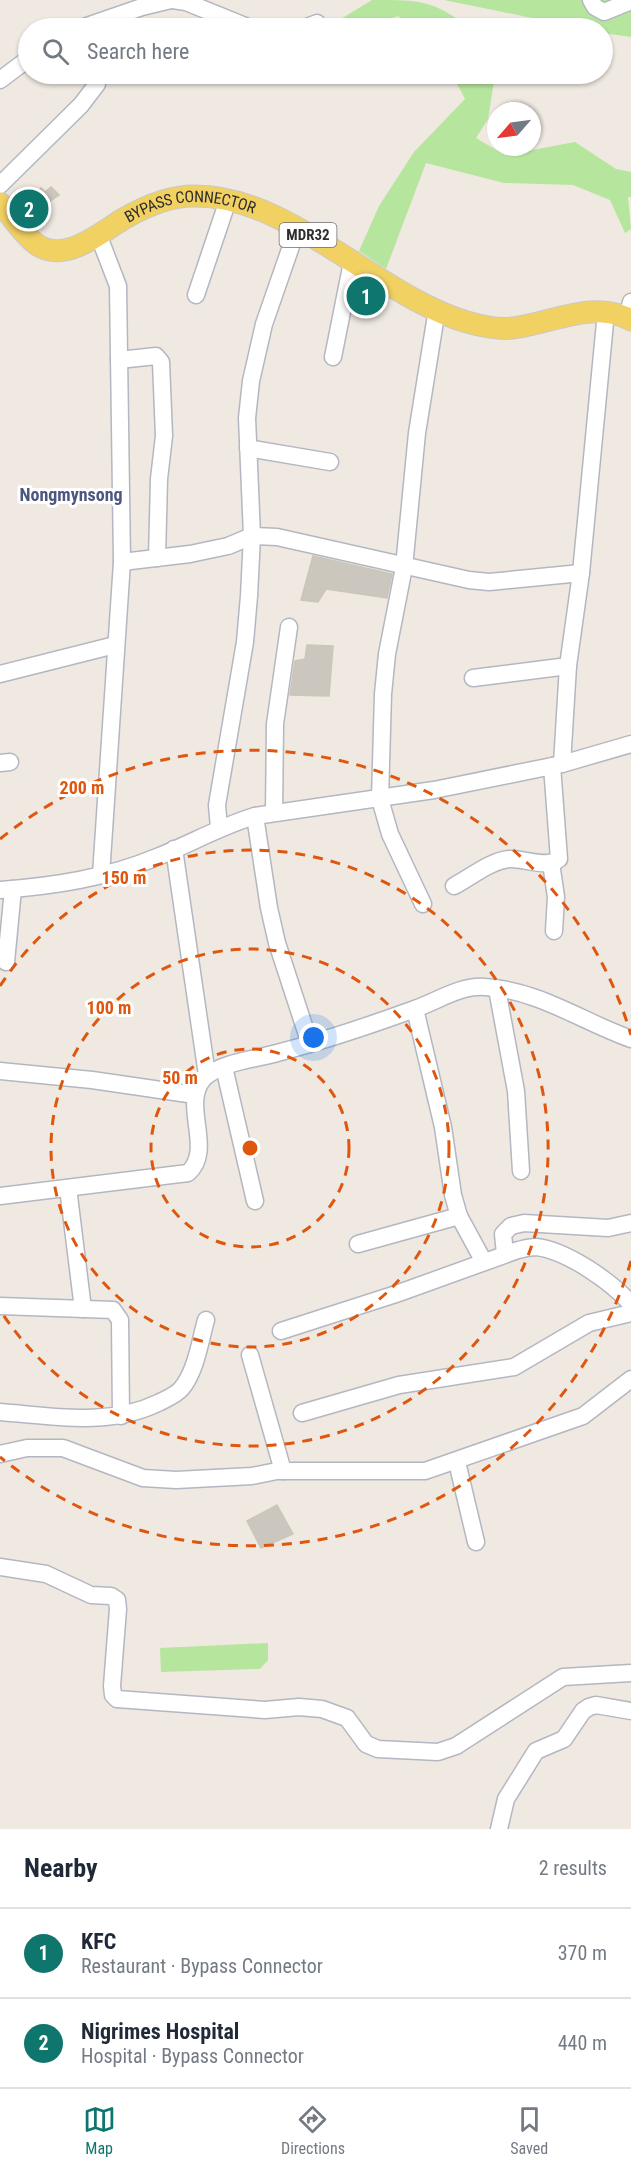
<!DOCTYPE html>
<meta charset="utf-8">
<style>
:root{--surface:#fff;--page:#f6f6f7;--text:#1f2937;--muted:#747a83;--line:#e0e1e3;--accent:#0f766e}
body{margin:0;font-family:"Roboto Condensed",sans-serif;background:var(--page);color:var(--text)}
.compass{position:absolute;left:487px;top:102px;width:54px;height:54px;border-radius:50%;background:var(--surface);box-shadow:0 2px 4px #0004;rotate:242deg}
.you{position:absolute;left:314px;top:1038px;width:21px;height:21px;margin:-15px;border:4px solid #fff;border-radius:50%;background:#1a73e8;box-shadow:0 0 0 9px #1a73e833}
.badge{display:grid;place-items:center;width:39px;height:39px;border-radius:50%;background:var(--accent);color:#fff;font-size:20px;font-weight:700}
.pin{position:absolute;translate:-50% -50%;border:3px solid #fff;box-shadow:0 2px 6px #0006}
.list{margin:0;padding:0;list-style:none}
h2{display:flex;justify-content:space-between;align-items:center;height:78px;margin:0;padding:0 24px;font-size:26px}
h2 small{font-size:20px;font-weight:400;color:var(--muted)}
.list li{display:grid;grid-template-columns:39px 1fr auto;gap:18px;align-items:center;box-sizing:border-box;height:90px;padding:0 24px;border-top:2px solid var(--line)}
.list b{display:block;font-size:22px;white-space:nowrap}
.list p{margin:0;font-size:20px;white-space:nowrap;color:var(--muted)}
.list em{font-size:20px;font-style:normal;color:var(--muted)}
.icon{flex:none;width:33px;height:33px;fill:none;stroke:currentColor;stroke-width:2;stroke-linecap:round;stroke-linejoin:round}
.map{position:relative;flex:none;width:631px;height:1829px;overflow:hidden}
.search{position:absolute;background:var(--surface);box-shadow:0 2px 4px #0004;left:18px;right:18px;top:18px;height:66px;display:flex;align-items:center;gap:15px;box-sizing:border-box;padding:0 21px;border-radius:33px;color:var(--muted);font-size:22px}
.sheet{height:258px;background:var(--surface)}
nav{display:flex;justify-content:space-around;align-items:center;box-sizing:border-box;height:84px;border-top:2px solid var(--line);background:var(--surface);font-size:16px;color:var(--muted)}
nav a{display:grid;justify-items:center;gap:3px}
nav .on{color:var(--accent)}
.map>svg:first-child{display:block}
.green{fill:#b6e59e}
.building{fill:#cbc7bf;stroke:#cbc5ba;stroke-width:1.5}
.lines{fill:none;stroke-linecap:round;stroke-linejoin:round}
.minor-casing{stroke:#b4b7c1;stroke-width:19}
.major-casing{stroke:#c9c9c9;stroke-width:23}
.minor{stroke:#fff;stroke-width:16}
.major{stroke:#f2d163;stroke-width:21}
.ring{fill:none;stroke:#df570e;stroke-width:3;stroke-dasharray:10 8}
.labels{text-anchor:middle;stroke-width:6;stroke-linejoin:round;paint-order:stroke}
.shield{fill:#fff;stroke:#6d6d6d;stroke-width:1.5}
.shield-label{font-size:15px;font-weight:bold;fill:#2e2e2e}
.street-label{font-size:16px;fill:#2e2e2e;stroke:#fff}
.neighbourhood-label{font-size:18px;font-weight:bold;fill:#4d5680;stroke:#fff}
.centre{fill:#df570e;stroke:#fff;stroke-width:3}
.ring-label{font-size:18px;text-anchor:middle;font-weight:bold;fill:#df570e;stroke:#fff;stroke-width:6;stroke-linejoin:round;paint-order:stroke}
</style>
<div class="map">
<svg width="631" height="1829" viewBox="0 0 631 1829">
<rect width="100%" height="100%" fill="#efe9e1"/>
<g class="green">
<path d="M372,0c50,0 59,0 99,28h-57l-16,-12 -38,12h-34z"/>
<polygon points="444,0 631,0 631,37 603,33 602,28 581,28"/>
<polygon points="452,74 498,74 494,81 488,119 476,138 505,155 575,142 616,169 631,172 631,197 628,197 631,229 625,233 610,200 573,185 504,183 426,163 386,269 359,251 379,206 414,152 465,99"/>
<polygon points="268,1643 268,1660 260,1669 161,1672 160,1648"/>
</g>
<g class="building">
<polygon points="51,187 59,195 30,215 19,202 34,190 37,192 41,188 45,192"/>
<polygon points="313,556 392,574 387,598 326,589 318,602 301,600"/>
<polygon points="307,645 333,646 329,696 290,695 295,661 305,659"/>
<polygon points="277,1505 293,1534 261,1548 247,1521"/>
</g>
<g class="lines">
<defs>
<g id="minor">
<polyline points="173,0 186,2 250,28"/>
<polyline points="591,0 595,7 604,12 631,1"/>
<polyline points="81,28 142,7 171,0"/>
<polyline points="304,28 317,23"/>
<polyline points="0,80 28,59"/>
<polyline points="0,185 81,105 97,84 96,74"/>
<polyline points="98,234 118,286 122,562 101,875"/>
<polyline points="196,295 228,200"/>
<polyline points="627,317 631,302"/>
<polyline points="333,357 352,262"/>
<polyline points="119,360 156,356 161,362 164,436 159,479 157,558"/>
<polyline points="248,448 330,462"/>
<polyline points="122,562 190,554 228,546 252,536 277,537 469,580 489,582 581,573"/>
<polyline points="0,674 115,645"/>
<polyline points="473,678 568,666"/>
<polyline points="0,763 10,762"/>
<polyline points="562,764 568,666 581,573 606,312"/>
<polyline points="274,812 275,724 289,627"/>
<polyline points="255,816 269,908 277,943 310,1044"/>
<polyline points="219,828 217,805 245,642 249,596 252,536 247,418 251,381 264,324 297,229"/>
<polyline points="174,849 207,1075"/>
<polyline points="551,863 556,897 554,931"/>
<path d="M454,886c17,-9 36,-25 55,-27 15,-1 38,10 50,0l-7,-93"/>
<path d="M0,890c54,-4 107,-12 157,-33 33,-13 64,-31 98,-41l179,-26 128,-26 69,-20"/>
<polyline points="423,904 390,834 380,799 383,694 387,654 404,567 417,433 437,309"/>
<polyline points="6,962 13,889"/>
<polyline points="497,989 516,1091 521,1171"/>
<polyline points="415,1009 443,1127 453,1195 459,1216 484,1262"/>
<polyline points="224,1067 255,1201"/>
<polyline points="0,1071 92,1080 195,1095"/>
<polyline points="68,1188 83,1309"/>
<path d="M0,1196l188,-23c27,-24 -8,-69 16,-95 17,-16 52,-19 73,-25 46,-12 91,-27 135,-43 24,-8 48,-25 73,-23 53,3 98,35 146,52"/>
<polyline points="358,1244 459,1216"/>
<polyline points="505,1254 503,1234 511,1226 524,1223 608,1228 631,1223"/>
<polyline points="0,1306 113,1310 120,1320 121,1416"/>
<path d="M281,1331l115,-37 122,-44c5,-1 12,-3 18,-3 30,3 76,35 95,57"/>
<polyline points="250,1355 283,1471"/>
<path d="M0,1412c53,4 108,15 158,-9 8,-4 18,-8 23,-14 15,-17 19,-48 25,-69"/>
<polyline points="302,1413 399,1385 514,1367 589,1323 631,1313"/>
<polyline points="0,1454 27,1448 63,1448 143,1478 176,1480 252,1476 277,1471 425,1471 583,1416 631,1379"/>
<polyline points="457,1462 476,1542"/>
<polyline points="0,1567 46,1574 91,1595 111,1596 117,1600 118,1609 112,1686 113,1695 117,1699 265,1710 299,1707 322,1709 347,1718 366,1744 378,1749 438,1752 456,1746 563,1677 631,1673"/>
<polyline points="499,1829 506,1799 536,1751 564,1739 583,1711 589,1707 596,1705 631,1711"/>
</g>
<g id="major">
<path id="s1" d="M0,203c12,13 21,30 36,41 29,21 65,-12 89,-26 21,-12 44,-22 69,-22 96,-1 183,100 273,126 14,4 30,8 45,6 38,-4 82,-29 119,-8"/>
</g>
</defs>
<use href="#minor" class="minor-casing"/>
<use href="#major" class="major-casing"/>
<use href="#minor" class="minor"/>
<use href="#major" class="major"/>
</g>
<g class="ring">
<circle cx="250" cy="1148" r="99"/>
<circle cx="250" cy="1148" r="199"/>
<path d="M0 986A298 298 0 1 1 0 1310"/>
<path d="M631 1261A397 397 0 0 1 0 1457M0 839A397 397 0 0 1 631 1035"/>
</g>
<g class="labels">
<rect class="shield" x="279.5" y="223" width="57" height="24" rx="4.5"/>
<g class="shield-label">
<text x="308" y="240">MDR32</text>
</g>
<g class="street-label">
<text dy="6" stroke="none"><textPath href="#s1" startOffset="222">BYPASS CONNECTOR</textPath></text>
</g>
<g class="neighbourhood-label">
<text x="71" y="501">Nongmynsong</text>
</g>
</g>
<circle cx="250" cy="1148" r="9" class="centre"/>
<g class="ring-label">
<text x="82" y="794">200 m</text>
<text x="124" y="884">150 m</text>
<text x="109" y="1014">100 m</text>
<text x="180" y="1084">50 m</text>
</g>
</svg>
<svg class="compass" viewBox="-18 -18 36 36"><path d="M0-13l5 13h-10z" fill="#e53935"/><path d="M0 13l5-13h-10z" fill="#747a83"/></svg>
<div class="you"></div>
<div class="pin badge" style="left:366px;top:296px">1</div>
<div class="pin badge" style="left:29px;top:209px">2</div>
<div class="search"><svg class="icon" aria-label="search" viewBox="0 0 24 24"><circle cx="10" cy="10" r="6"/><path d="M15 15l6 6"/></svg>Search here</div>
</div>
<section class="sheet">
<h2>Nearby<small>2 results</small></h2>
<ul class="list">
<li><span class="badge">1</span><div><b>KFC</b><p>Restaurant · Bypass Connector</p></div><em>370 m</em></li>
<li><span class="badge">2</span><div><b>Nigrimes Hospital</b><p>Hospital · Bypass Connector</p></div><em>440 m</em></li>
</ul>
</section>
<nav>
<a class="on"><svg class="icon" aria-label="map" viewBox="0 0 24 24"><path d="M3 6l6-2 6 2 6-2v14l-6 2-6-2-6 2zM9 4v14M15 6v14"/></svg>Map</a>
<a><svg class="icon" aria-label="directions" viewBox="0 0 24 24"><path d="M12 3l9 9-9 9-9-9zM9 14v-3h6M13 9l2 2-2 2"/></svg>Directions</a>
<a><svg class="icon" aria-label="saved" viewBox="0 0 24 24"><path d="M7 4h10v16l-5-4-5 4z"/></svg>Saved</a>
</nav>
